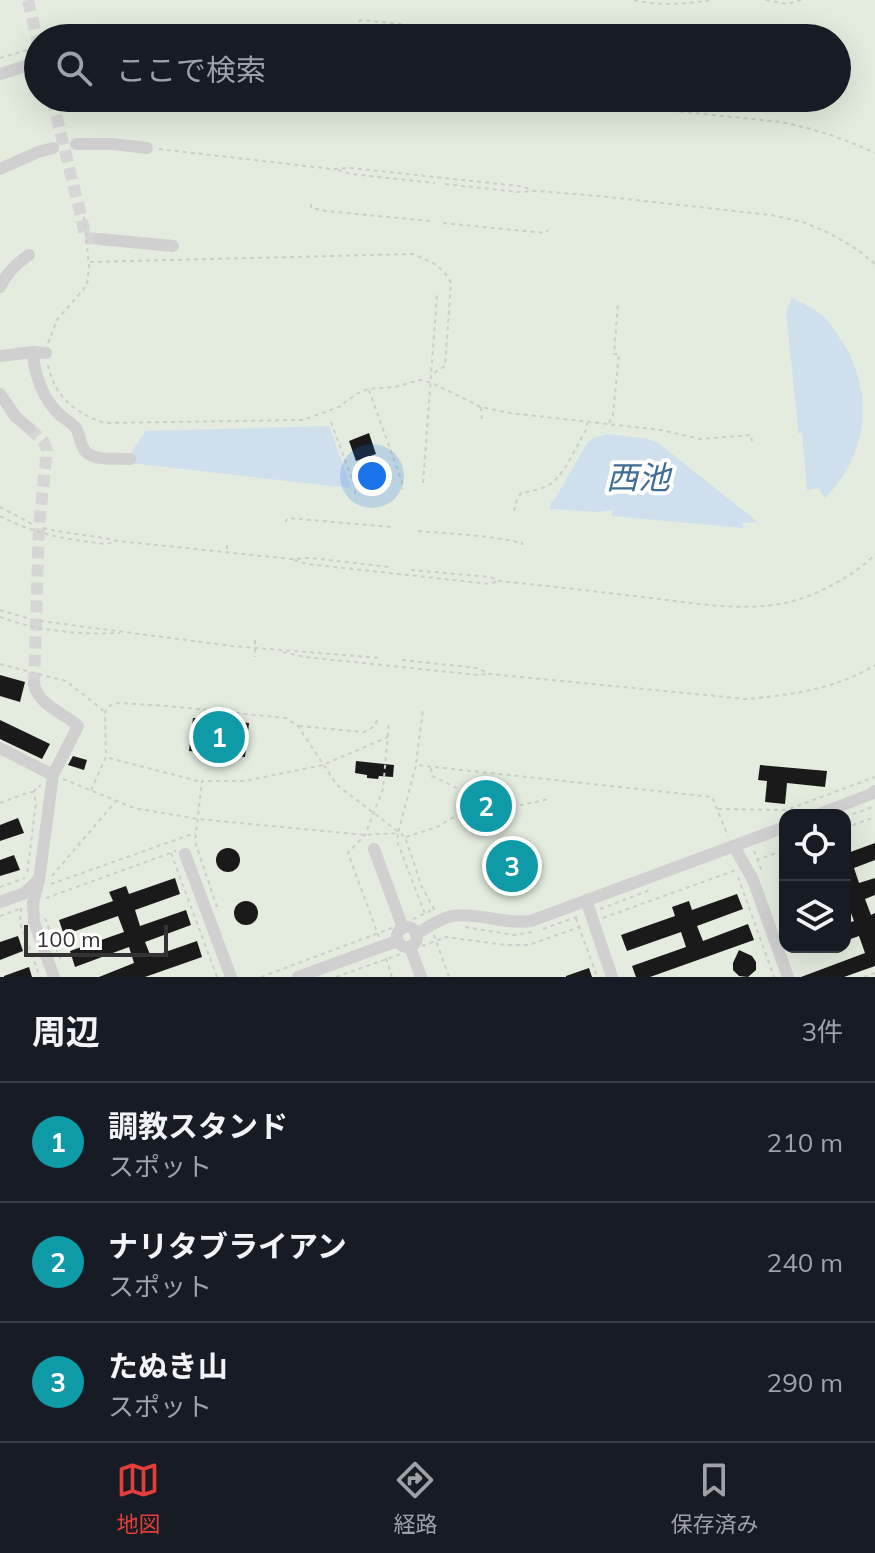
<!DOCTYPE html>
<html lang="ja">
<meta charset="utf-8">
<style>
:root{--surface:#171b24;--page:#20242c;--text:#f1f3f6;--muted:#9ea1a6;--line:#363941;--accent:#e33e3b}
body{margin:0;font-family:Mulish,"Noto Sans JP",sans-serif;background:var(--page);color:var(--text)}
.controls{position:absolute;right:24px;bottom:24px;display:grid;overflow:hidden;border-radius:16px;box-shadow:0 8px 32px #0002}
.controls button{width:72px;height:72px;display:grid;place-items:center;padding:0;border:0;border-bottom:2px solid var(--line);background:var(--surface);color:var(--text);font:40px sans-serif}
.scale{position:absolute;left:24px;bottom:20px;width:144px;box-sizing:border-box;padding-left:8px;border:4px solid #333;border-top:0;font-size:22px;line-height:28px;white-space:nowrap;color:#333;-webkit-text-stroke:6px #fff;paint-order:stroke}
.you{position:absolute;left:372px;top:476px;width:28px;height:28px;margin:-20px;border:6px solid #fff;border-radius:50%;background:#1a73e8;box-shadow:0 0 0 12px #1a73e833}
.badge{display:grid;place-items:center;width:52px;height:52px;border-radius:50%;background:var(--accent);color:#fff;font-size:26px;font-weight:700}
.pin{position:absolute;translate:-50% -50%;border:4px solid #fff;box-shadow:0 2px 8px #0006}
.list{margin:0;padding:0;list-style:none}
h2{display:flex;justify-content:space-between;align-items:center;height:104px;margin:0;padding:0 32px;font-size:34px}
h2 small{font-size:26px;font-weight:400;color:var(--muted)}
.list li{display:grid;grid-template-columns:52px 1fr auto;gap:24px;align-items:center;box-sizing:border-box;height:120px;padding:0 32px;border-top:2px solid var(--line)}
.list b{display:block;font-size:30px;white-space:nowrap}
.list p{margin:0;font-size:26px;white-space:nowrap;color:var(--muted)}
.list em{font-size:26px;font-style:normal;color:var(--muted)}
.icon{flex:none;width:44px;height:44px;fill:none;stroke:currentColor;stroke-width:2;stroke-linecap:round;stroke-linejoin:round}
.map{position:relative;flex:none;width:875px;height:977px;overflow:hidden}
.search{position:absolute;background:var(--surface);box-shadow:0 8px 32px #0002;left:24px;right:24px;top:24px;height:88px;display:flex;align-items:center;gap:20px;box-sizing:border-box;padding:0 28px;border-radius:44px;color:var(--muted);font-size:30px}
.sheet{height:464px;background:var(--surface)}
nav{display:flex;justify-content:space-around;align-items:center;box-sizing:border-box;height:112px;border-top:2px solid var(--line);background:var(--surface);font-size:22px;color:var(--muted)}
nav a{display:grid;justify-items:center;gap:4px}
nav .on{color:var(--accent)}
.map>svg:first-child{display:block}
.green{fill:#e4ecdf;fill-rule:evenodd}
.water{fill:#cfdfed}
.building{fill:#1a1a1a}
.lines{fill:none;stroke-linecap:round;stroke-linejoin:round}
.minor-tunnel{stroke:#d6d6d6;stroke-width:12;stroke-dasharray:12 6;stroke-linecap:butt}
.path{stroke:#cdcdcd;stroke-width:2;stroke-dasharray:4 4;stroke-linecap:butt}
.minor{stroke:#d0d0d0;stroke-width:12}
.labels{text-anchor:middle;stroke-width:8;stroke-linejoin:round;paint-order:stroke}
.water-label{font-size:32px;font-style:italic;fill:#406d95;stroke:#fff}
</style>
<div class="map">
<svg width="875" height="977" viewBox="0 0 875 977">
<rect width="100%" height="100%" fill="#fff"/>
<path class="green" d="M0,0h875v977h-875zM38,38h799v60h-799zM785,815h60v132h-60z"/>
<g class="water">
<path d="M792,298c11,5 23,11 32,19 7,7 13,17 19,26 32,51 25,112 -18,155l-7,-10 -11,2 -5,-57h-4v-5l-12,-116z"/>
<polygon points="329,426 350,484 350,488 129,463 130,454 146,431"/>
<path d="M609,434l39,5 10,4 100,79 -15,1v5l-131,-12 1,-6 -16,2 -47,-3 1,-8h3l32,-56c7,-8 13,-9 23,-11z"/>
</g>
<g class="building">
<polygon points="369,433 376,454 356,461 349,441"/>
<polygon points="0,675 25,682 20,702 0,696"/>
<polygon points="193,718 249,723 245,757 189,751"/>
<polygon points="0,720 50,744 42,759 0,739"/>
<polygon points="73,756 87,760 84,770 68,765"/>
<polygon points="356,761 394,765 393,777 379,776 378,779 367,778 367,775 355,773"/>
<polygon points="760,765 827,771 825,787 787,783 785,804 765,802 767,781 758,780"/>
<polygon points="18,818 24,833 0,841 0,825"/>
<polygon points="875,843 875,860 854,868 859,883 875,878 875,895 865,899 871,915 875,913 875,966 844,977 801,977 865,953 859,936 845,941 845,924 854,921 848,905 845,906 845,854"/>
<circle cx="228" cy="860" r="12"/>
<polygon points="14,855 20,870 0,876 0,860"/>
<polygon points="175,878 180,894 135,910 140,926 186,910 191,925 145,942 151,957 197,941 202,957 145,977 99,977 134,963 129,947 75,967 70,951 124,932 118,916 64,935 59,920 113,901 109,892 126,886 129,894"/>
<polygon points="737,894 743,909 697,926 703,941 748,924 754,940 650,977 636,977 632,966 686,947 681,932 627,951 621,935 675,916 672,907 689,901 692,910"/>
<circle cx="246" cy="913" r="12"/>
<polygon points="18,936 23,951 0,960 0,942"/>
<polygon points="739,950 752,956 756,962 756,970 748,977 739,976 733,970 733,963"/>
<polygon points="29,967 32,977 4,977 4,976"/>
<polygon points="589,968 592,977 566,977 566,976"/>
</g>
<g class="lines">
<g class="minor-tunnel">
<polyline points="28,0 38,43"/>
<polyline points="52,98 82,220 85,238 99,239"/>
<polyline points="29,428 44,442 47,450 39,526 34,684"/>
</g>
<g class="path">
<path d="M634,0c25,6 52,4 78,0"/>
<polyline points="766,0 787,4 801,0"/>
<polyline points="356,29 358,22 362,20 456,30"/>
<polyline points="0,58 38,47"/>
<path d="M505,98l36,4 17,-3 223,23c34,7 62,16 94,31"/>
<polyline points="609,98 617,105"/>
<polyline points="159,149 332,169 351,168 519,186 533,190"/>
<polyline points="338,170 351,174 435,183"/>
<polyline points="445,184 518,192 538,191 599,196 771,215 803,222 831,234 858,250 875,264"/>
<polyline points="311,204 311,208 326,211 430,221"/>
<polyline points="443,223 545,233 548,230"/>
<path d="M90,262l322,-8c17,6 31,12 39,29l-6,83 -13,8"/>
<polyline points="48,343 57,320 87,285 89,265 84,217"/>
<path d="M48,365c6,31 27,48 56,58l199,-3 36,-13 17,-13 12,-5 27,-2 25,-7 12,3 49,24 29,6 151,17 39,9 51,-4 1,8"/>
<polyline points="369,390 402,482 403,489"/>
<polyline points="481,407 482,421"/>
<polyline points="331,422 355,487 355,495"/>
<polyline points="609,423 613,415 619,354 614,354 618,303"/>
<polyline points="423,483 437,295"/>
<polyline points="0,507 34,525"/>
<path d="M514,511l3,-11 4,-7c11,-2 24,-4 32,-11 13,-11 24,-37 33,-52l1,-7"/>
<path d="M0,516c34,18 68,24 106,28l8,-2"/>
<polyline points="285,522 288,518 392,527"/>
<path d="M43,528c25,6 50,7 75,13l173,18 20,-1 78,9"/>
<path d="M418,531c34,3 70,4 104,12v2"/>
<polyline points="227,545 227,552"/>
<polyline points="294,560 307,564 490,584 498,581"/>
<path d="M411,570l79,7 9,4c51,5 101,11 152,17 43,5 90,14 134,5 29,-6 70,-27 90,-49"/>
<polyline points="0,610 30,619"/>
<path d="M0,617c38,14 80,18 120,16"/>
<polyline points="40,621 232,646 380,658"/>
<polyline points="255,640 255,657"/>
<polyline points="283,652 305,657 478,675 487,674"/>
<path d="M402,660l75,8 13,6 256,25c45,-4 90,-10 129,-34"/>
<polyline points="0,664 66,681 104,711"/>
<polyline points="299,726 364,732 375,726 377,720"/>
<polyline points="109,758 202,782"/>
<polyline points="416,763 423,710"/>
<polyline points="431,768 432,776 455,787 472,802 516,806 549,799"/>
<polyline points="63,779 134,808 198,819 365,835 398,833 416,765 712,797 728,836"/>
<polyline points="91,790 106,757 105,712 109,706 118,703 167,706 286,718 298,726 337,785 405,837 422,887 435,911"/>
<polyline points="33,792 41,785"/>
<polyline points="0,803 30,792 33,792 36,802 27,875"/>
<polyline points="718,809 786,810 875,777"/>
<polyline points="845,817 875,806"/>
<polyline points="845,828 875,817"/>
<polyline points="398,834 397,841 425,914"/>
<polyline points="406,837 437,827 471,807 474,803"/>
<polyline points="754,851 762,871"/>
<polyline points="171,853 217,977"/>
<polyline points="756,860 785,850"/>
<polyline points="52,876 115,802"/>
<polyline points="738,877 774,977"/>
<polyline points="51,884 195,833"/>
<polyline points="0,887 25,878"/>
<polyline points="46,898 176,851"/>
<polyline points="217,907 195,842 202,781 245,781 323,765 388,737"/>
<polyline points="21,908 20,923 40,977"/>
<polyline points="600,909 650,890"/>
<polyline points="0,916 22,908"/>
<polyline points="45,918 61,961"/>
<polyline points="576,918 597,977"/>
<polyline points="603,918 736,870"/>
<polyline points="413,919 432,910"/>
<polyline points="465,927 514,935 533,932"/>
<polyline points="543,929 579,916"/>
<polyline points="434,935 449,977"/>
<polyline points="379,937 348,853 365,835 383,789 389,722"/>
<polyline points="422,946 446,937 506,945 529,945 582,926"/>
<polyline points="386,958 392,977"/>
<polyline points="261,977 392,928"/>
<polyline points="336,977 401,954"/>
<polyline points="864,977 875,973"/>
</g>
<g class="minor">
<polyline points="0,74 32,64"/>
<polyline points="76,144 112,144 147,148"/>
<polyline points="0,169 38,152 53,148"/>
<polyline points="99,239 173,246"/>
<path d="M0,287c6,-13 17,-24 29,-32"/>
<path d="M33,352c1,22 10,47 26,62 6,6 15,9 18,16 4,8 3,17 10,23 10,8 30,5 43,6"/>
<polyline points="0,356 33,352 46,353"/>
<polyline points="0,394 16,417 29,428"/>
<path d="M34,684c4,21 30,29 44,42l-25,49"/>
<polyline points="0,748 53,775 39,880 33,903 34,922 54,977"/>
<polyline points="817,815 871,794 875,791"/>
<polyline points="734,846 753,880 788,977"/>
<polyline points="374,849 403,928"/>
<polyline points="185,854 231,977"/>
<polyline points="586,900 612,977"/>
<polyline points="0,902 25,893 38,880"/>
<circle cx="407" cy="937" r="10"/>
<path d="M416,934c11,-6 24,-16 36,-18 26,-4 53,9 79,5l254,-94"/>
<polyline points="410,947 421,977"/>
<polyline points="298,977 397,941"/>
</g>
</g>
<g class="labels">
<g class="water-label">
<text x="638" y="489">西池</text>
</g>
</g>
</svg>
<div class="controls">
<button><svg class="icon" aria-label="locate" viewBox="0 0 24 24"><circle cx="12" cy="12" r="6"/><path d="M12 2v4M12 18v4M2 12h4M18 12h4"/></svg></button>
<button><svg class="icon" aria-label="layers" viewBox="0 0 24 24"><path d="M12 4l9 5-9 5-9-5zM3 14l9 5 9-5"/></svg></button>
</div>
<div class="scale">100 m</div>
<div class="you"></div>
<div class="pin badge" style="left:219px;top:737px;background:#0f9aa8">1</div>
<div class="pin badge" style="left:486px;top:806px;background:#0f9aa8">2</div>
<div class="pin badge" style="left:512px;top:866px;background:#0f9aa8">3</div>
<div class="search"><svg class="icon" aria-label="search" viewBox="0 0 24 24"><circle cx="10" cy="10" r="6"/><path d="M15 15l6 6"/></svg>ここで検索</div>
</div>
<section class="sheet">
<h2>周辺<small>3件</small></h2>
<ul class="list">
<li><span class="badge" style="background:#0f9aa8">1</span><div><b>調教スタンド</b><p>スポット</p></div><em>210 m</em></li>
<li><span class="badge" style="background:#0f9aa8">2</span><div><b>ナリタブライアン</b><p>スポット</p></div><em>240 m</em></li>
<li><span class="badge" style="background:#0f9aa8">3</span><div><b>たぬき山</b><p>スポット</p></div><em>290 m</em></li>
</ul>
</section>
<nav>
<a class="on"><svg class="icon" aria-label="map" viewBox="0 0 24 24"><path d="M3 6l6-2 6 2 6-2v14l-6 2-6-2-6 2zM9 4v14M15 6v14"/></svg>地図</a>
<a><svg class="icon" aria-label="directions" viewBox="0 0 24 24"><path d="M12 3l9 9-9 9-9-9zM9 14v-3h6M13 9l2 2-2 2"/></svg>経路</a>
<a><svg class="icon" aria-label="saved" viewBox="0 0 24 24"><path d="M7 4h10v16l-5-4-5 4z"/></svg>保存済み</a>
</nav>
